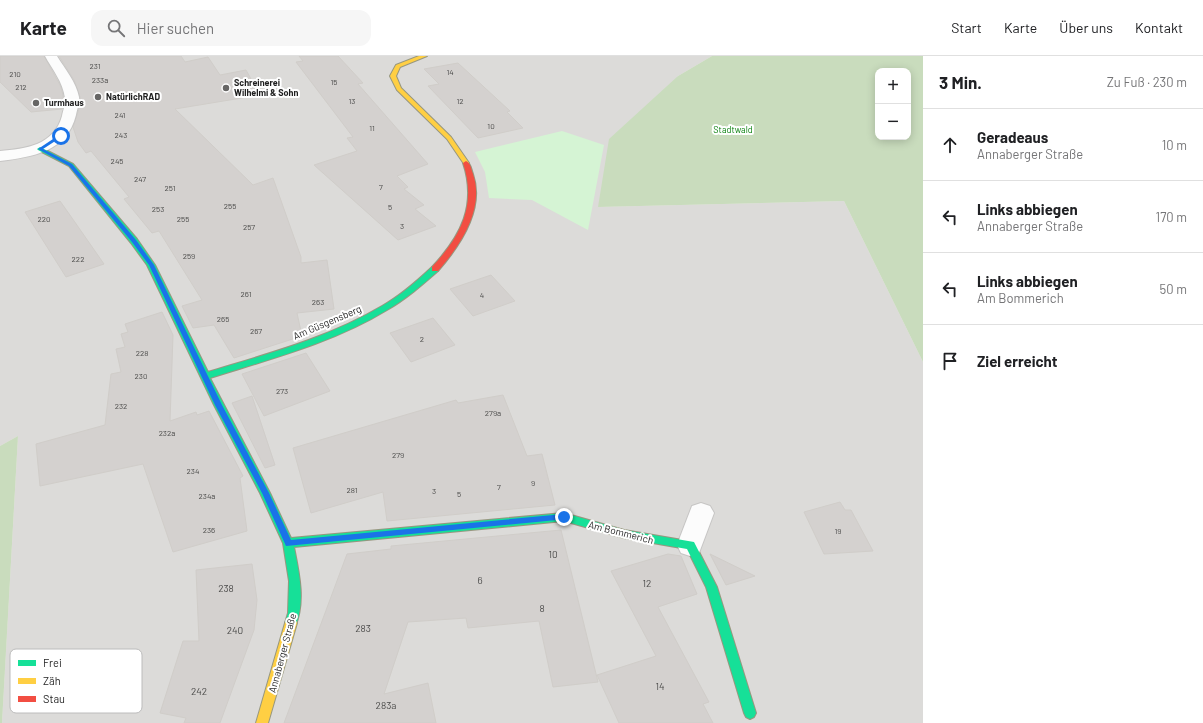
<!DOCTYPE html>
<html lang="de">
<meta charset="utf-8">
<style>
:root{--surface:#fff;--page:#f6f6f6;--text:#202124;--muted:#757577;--line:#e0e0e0}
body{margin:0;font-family:Barlow,sans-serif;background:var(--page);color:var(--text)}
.controls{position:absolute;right:12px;top:12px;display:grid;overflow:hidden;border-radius:8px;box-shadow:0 2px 10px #0003}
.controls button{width:36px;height:36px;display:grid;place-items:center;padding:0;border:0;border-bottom:1px solid var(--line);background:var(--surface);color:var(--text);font:20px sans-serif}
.stop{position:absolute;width:12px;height:12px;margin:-9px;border:3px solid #1a73e8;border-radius:50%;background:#fff}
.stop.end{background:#1a73e8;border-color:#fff;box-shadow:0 1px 4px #0008}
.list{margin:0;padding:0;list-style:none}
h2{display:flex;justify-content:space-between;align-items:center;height:52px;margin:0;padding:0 16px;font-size:17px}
h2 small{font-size:13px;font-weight:400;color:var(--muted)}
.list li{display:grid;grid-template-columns:26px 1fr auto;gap:12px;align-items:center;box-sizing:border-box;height:72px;padding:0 16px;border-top:1px solid var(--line)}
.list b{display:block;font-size:15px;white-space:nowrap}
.list p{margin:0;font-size:13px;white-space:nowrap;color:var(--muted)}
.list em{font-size:13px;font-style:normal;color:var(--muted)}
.icon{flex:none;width:22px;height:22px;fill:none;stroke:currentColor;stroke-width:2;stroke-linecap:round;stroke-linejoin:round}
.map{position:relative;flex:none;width:923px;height:667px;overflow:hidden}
header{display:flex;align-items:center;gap:24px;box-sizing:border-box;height:56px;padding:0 20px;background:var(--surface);border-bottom:1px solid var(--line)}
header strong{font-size:19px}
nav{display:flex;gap:22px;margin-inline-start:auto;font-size:14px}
.search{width:280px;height:36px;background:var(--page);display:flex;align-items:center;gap:10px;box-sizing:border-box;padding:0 14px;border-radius:12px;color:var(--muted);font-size:15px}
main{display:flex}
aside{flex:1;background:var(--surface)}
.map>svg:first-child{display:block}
.residential{fill:#dcdbd9}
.forest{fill:#c9dcbd;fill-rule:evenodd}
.park{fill:#d5f4d4}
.building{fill:#d4d1cf;stroke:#d0cdc9}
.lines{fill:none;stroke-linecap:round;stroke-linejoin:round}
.street-casing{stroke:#c6c5c4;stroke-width:2}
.fast-casing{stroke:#97977f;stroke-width:2}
.slow-casing{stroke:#97977f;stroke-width:2}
.jam-casing{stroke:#97977f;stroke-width:2}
.street{fill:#fcfcfc;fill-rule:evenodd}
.fast{fill:#16e098;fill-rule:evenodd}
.slow{fill:#ffcf43;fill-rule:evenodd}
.jam{fill:#f24e42;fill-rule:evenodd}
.route{fill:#1a73e8}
.poi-dot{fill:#676665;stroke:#fff;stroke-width:1.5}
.labels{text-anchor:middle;stroke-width:4;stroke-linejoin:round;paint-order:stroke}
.number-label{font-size:8px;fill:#4c4c4b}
.far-poi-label{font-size:9px;font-weight:bold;fill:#1f1f1f;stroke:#fff;text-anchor:start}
.far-park-label{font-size:9px;fill:#09810e;stroke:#fff}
.street-label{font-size:10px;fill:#1f1f1f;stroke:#fff}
.near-number-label{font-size:10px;fill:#4c4c4b}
.key{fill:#fff;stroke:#bcbcbc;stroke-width:1}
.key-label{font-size:11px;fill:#1f1f1f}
</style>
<header>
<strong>Karte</strong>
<div class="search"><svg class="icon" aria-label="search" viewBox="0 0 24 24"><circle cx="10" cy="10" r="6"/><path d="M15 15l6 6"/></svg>Hier suchen</div>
<nav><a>Start</a><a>Karte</a><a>Über uns</a><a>Kontakt</a></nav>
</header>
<main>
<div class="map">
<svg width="923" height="667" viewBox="0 0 923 667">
<rect width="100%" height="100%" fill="#edebe8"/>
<polygon class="residential" points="0,0 712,0 678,20 598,151 844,145 923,306 923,667 2,667 18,380 0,390"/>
<g class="forest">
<path d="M712,0h211v306l-79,-161 -246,6 11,-68 69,-63zM878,15h30v66h-30z"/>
<polygon points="18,380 2,667 0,667 0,390"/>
</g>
<polygon class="park" points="562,75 604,89 588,174 532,144 489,142 485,116 475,96"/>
<g class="building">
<polygon points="0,0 44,0 61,31 64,44 62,53 31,56 0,26"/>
<polygon points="59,0 181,0 185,6 208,1 220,19 246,14 260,39 175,53 253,129 273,122 301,201 301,207 327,204 334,253 297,257 302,280 234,302 214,269 193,272 182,250 202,244 159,175 152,177 124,143 129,141 91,95 86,97 78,86 73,71 80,50 80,41 74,24"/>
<polygon points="299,0 338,0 363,27 358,28 428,108 397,120 408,131 404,133 424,149 415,153 436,170 398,184 314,109 357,95 347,82 353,81 296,6 303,5"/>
<polygon points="458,7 510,55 507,56 523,72 478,82 428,30 439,28 424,13"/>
<polygon points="60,145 72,162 104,208 66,221 25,156"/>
<polygon points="491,219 515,245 473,260 450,233"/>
<polygon points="162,256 173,279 170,365 196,356 197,359 209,355 243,420 240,422 247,475 173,496 143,408 40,430 36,388 105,369 111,318 121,316 116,293 125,291 121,278 128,276 125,268"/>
<polygon points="433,262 455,289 411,306 390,277"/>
<polygon points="306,297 330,335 264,360 242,318"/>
<polygon points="503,339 527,400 542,398 555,449 387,465 383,436 311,457 293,392 456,344 458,347"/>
<polygon points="252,340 275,409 265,412 232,347"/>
<polygon points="840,446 845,454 851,454 873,495 824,498 804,456"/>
<polygon points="561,474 598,626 553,631 539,565 468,572 466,562 408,566 384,638 428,627 436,667 284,667 347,498 391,493 391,490"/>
<polygon points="668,498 681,500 697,538 658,551 709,646 703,648 713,667 619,667 597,619 656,600 611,515"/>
<polygon points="710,498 755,520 726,529"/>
<polygon points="252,508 257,544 254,574 220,667 184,667 186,662 160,657 183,585 199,585 196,514"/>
</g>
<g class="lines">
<defs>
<g id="street">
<path d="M45,0h12c8,13 19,26 22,41 1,6 -2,12 -3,18 -9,37 -44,42 -76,46v-10c26,-2 54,-6 62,-35 1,-6 4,-12 3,-18 -2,-16 -13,-29 -20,-42z"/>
<polygon points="701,447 710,450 714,457 699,497 690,500 681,497 677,489 692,450"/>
</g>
<path id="fast" d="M40,91l33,17 64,75 18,26 53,107c59,-18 120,-34 174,-66 18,-10 34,-24 50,-39h6v4c-16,14 -32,28 -51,39 -54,33 -117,49 -177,68l60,115 21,45 273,-25 60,17 70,12 23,45 39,126 -2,4 -4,2 -4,-2 -2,-4 -38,-126 -19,-38 -63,-11 -60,-17 -270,26c5,25 12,55 1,80l-4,1 -4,-1 -2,-4 3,-10 1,-32 -6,-38 -23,-50 -46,-88 -67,-140 -16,-22 -62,-77 -31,-16 -1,-1z"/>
<g id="slow">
<polygon points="419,0 427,0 400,11 396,20 401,32 451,81 469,107 468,108 464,108 447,83 397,34 390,20 396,9"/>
<polygon points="291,562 295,563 297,567 268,667 256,667 285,567 287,563"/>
</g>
<path id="jam" d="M466,105c5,2 5,8 7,13 12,35 -13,72 -35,97h-6v-4c29,-31 45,-62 31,-104z"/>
</defs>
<use href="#street" class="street-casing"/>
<use href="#fast" class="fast-casing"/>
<use href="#slow" class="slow-casing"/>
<use href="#jam" class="jam-casing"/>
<use href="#street" class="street"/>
<use href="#fast" class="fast"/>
<use href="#slow" class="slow"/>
<use href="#jam" class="jam"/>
</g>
<polygon class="route" points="59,79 63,80 43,93 72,108 136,184 154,209 222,349 269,437 291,484 564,458 568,461 567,463 286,490 262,437 215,349 149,209 132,186 69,110 38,93"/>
<g class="poi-dot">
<circle cx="226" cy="32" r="4"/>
<circle cx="98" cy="41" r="4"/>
<circle cx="36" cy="47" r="4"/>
</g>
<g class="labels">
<g class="number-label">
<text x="95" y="13">231</text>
<text x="450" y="19">14</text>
<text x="15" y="21">210</text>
<text x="100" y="27">233a</text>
<text x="334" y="29">15</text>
<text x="21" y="34">212</text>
<text x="352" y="48">13</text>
<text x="460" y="48">12</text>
<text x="120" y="62">241</text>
<text x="491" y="73">10</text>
<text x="372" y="75">11</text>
<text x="121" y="82">243</text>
<text x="117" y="108">245</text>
<text x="140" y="126">247</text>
<text x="381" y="134">7</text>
<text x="170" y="135">251</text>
<text x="230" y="153">255</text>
<text x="390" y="154">5</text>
<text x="158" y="156">253</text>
<text x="44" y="166">220</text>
<text x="183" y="166">255</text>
<text x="402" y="173">3</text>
<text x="249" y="174">257</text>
<text x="189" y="203">259</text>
<text x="78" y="206">222</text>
<text x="246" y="241">261</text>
<text x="482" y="242">4</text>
<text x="318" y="249">263</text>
<text x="223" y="266">265</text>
<text x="256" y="278">267</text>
<text x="422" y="286">2</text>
<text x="142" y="300">228</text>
<text x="141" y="323">230</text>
<text x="282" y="338">273</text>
<text x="121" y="353">232</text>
<text x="493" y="360">279a</text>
<text x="167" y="380">232a</text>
<text x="398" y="402">279</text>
<text x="193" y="418">234</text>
<text x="533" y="430">9</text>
<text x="499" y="434">7</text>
<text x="352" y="437">281</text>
<text x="434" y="438">3</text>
<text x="459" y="441">5</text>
<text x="207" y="443">234a</text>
<text x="209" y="477">236</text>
<text x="838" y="478">19</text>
</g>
<g class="far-poi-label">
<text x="234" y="30">Schreinerei<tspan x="234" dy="10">Wilhelmi &amp; Sohn</tspan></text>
<text x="106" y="44">NatürlichRAD</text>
<text x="44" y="50">Turmhaus</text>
</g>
<g class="far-park-label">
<text x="733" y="77">Stadtwald</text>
</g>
<g class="street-label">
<text transform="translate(327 266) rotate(-23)" y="4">Am Güsgensberg</text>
<text transform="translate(621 476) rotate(14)" y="4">Am Bommerich</text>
<text transform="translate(282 597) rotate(-75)" y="4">Annaberger Straße</text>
</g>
<g class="near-number-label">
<text x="553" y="502">10</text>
<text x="480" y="528">6</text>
<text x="647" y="531">12</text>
<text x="226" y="536">238</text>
<text x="542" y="556">8</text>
<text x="363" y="576">283</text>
<text x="235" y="578">240</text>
<text x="660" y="634">14</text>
<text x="199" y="639">242</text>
<text x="386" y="653">283a</text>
</g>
</g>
<rect x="10" y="593" width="132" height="64" rx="6" class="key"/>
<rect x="18" y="604" width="18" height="6" fill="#16e098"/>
<rect x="18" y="622" width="18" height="6" fill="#ffcf43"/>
<rect x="18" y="640" width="18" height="6" fill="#f24e42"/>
<g class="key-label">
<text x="43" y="611">Frei</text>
<text x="43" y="629">Zäh</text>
<text x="43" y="647">Stau</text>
</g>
</svg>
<div class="controls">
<button>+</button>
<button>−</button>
</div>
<div class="stop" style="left:61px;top:80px"></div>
<div class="stop end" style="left:564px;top:461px"></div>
</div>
<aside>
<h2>3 Min.<small>Zu Fuß · 230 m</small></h2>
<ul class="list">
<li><svg class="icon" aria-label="ahead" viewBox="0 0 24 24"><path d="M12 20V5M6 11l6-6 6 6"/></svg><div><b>Geradeaus</b><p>Annaberger Straße</p></div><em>10 m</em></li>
<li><svg class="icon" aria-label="left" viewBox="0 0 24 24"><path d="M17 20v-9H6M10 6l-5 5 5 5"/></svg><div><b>Links abbiegen</b><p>Annaberger Straße</p></div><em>170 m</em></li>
<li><svg class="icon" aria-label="left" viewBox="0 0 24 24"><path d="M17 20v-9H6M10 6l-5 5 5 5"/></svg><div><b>Links abbiegen</b><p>Am Bommerich</p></div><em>50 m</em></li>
<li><svg class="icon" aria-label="arrive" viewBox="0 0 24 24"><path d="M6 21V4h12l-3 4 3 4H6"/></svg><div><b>Ziel erreicht</b></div></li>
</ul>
</aside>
</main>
